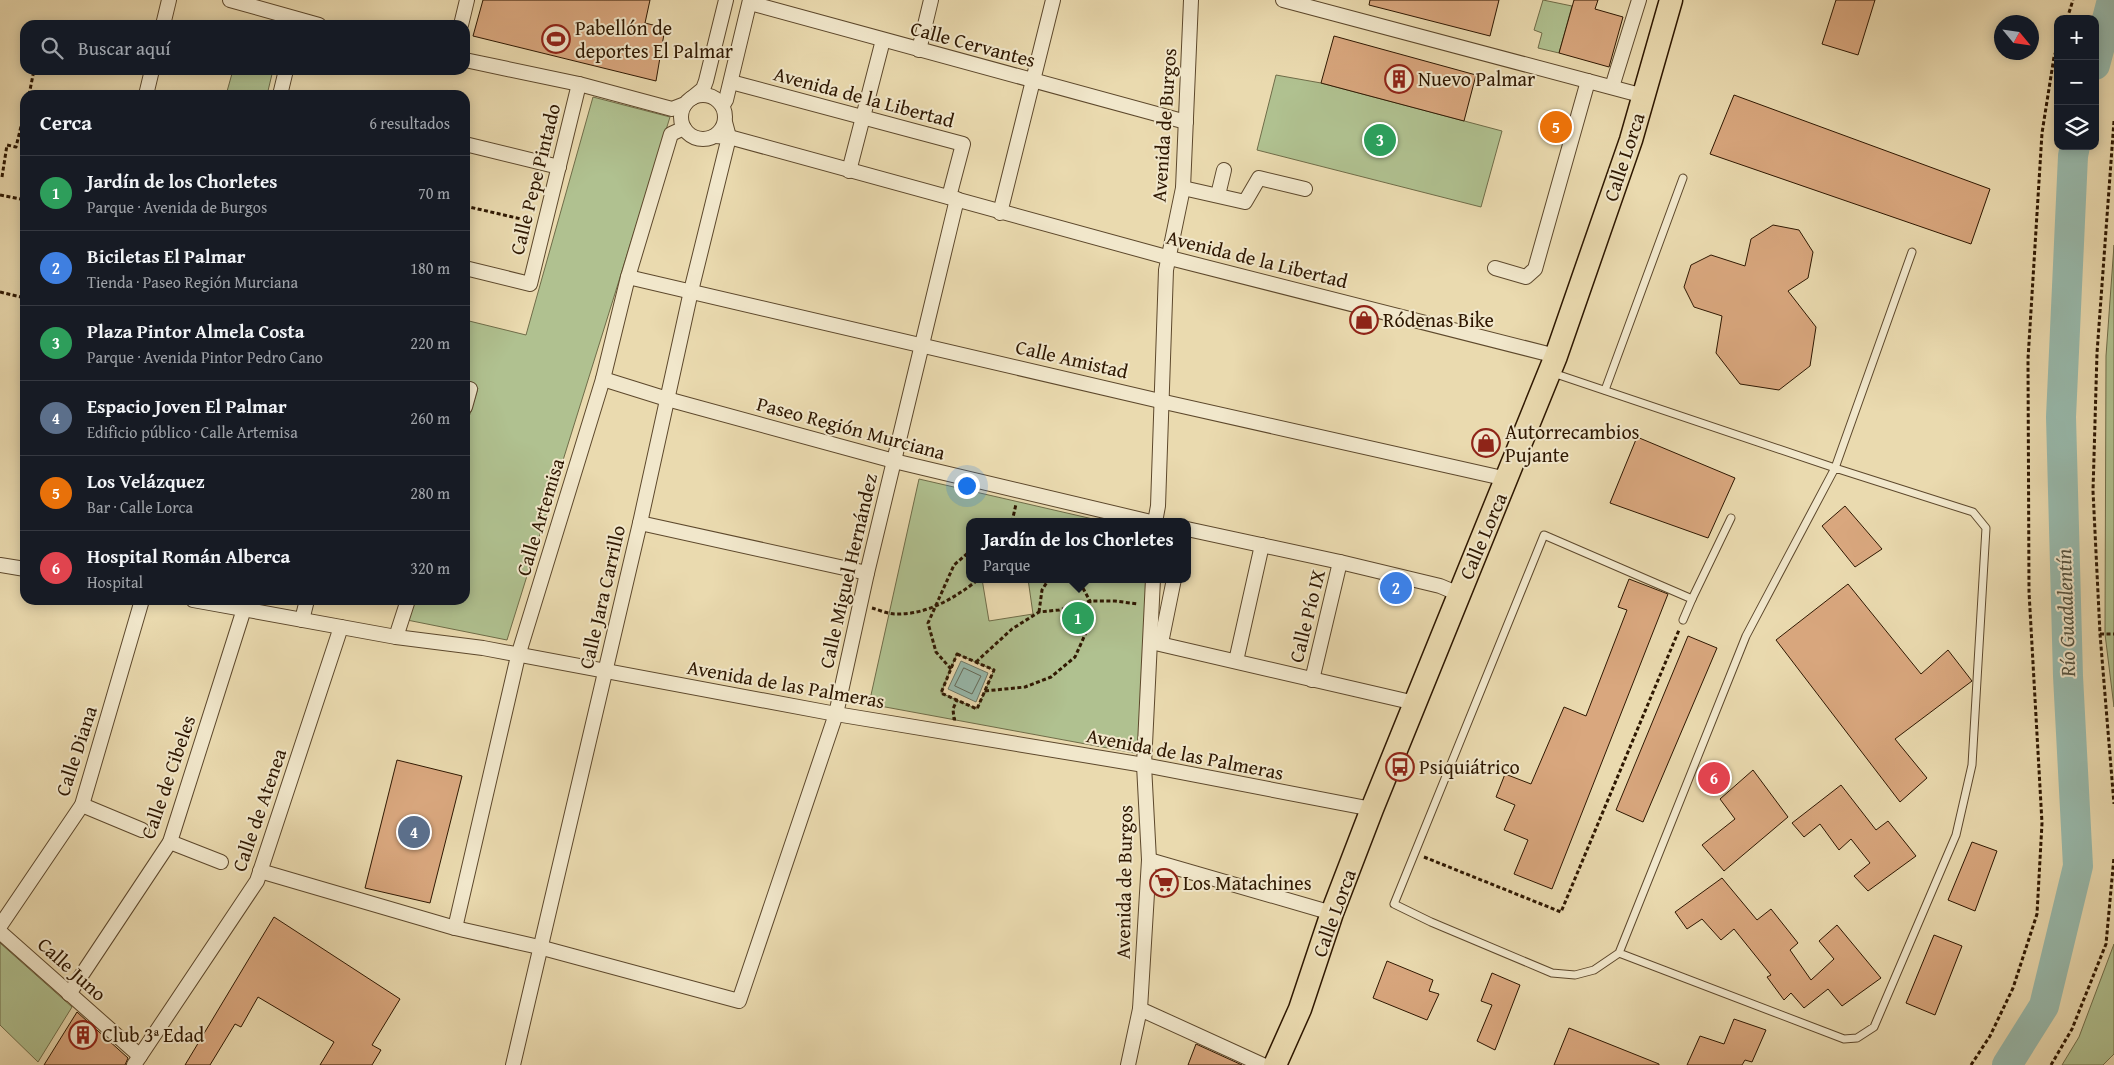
<!DOCTYPE html>
<html lang="es">
<meta charset="utf-8">
<style>
:root{--surface:#171b24;--page:#242831;--text:#f1f3f6;--muted:#9ea1a6;--line:#363941;--accent:#db2777}
body{margin:0;font-family:"Gentium Book Plus",serif;background:var(--page);color:var(--text)}
.controls{position:absolute;right:15px;top:15px;display:grid;overflow:hidden;border-radius:10px;box-shadow:0 2px 12px #0003}
.controls button{width:45px;height:45px;display:grid;place-items:center;padding:0;border:0;border-bottom:1px solid var(--line);background:var(--surface);color:var(--text);font:25px sans-serif}
.compass{position:absolute;left:1994px;top:15px;width:45px;height:45px;border-radius:50%;background:var(--surface);box-shadow:0 2px 12px #0003;rotate:119deg}
.you{position:absolute;left:966px;top:485px;width:18px;height:18px;margin:-12px;border:4px solid #fff;border-radius:50%;background:#1a73e8;box-shadow:0 0 0 8px #1a73e833}
.badge{display:grid;place-items:center;width:32px;height:32px;border-radius:50%;background:var(--accent);color:#fff;font-size:16px;font-weight:700}
.pin{position:absolute;translate:-50% -50%;border:2px solid #fff;box-shadow:0 1px 5px #0006}
.popup{position:absolute;left:966px;top:518px;width:225px;height:65px;box-sizing:border-box;display:grid;place-content:center;border-radius:10px;background:var(--surface);filter:drop-shadow(0 1px 4px #0005);font-size:16px;white-space:nowrap;color:var(--muted)}
.popup b{font-size:19px;color:var(--text)}
.popup::after{content:'';position:absolute;left:50%;top:100%;margin-left:-10px;border:10px solid transparent;border-top-color:var(--surface)}
.list{margin:0;padding:0;list-style:none}
h2{display:flex;justify-content:space-between;align-items:center;height:65px;margin:0;padding:0 20px;font-size:21px}
h2 small{font-size:16px;font-weight:400;color:var(--muted)}
.list li{display:grid;grid-template-columns:32px 1fr auto;gap:15px;align-items:center;box-sizing:border-box;height:75px;padding:0 20px;border-top:1px solid var(--line)}
.list b{display:block;font-size:19px;white-space:nowrap}
.list p{margin:0;font-size:16px;white-space:nowrap;color:var(--muted)}
.list em{font-size:16px;font-style:normal;color:var(--muted)}
.icon{flex:none;width:28px;height:28px;fill:none;stroke:currentColor;stroke-width:2;stroke-linecap:round;stroke-linejoin:round}
.map{position:relative;flex:none;width:2114px;height:1065px;overflow:hidden}
.search{position:absolute;background:var(--surface);box-shadow:0 2px 12px #0003;left:20px;top:20px;width:450px;height:55px;display:flex;align-items:center;gap:12px;box-sizing:border-box;padding:0 18px;border-radius:15px;color:var(--muted);font-size:19px}
.panel{position:absolute;background:var(--surface);box-shadow:0 2px 12px #0003;left:20px;top:90px;width:450px;height:515px;border-radius:15px}
.map>svg:first-child{display:block}
.green{fill:#b0c190;stroke:#6f6c48;fill-rule:evenodd}
.water{fill:#98baad;stroke:#6e7968}
.lines{fill:none;stroke-linecap:round;stroke-linejoin:round}
.shore{stroke:#636857;stroke-width:1}
.river{stroke:#98baad;stroke-width:30}
.building{fill:#d9a77e;stroke:#2e1701}
.lane-casing{stroke:#5d482c;stroke-width:9}
.street-casing{stroke:#5d482c;stroke-width:16}
.primary-casing{stroke:#2e1701;stroke-width:25}
.path{stroke:#2e1701;stroke-width:3;stroke-dasharray:4 2.5;stroke-linecap:butt}
.lane{stroke:#f1e7cb;stroke-width:7}
.street{stroke:#f1e7cb;stroke-width:14}
.primary{stroke:#eadaaf;stroke-width:22}
.labels{text-anchor:middle;stroke-width:4;stroke-linejoin:round;paint-order:stroke}
.poi-label{font-size:20px;fill:#2e1701;stroke:#f1e7cb;text-anchor:start}
.street-label{font-size:20px;fill:#2e1701;stroke:#f1e7cb}
.water-label{font-size:21px;font-style:italic;fill:#53503d;stroke:#f1e7cb}
</style>
<div class="map">
<svg width="2114" height="1065" viewBox="0 0 2114 1065">
<rect width="100%" height="100%" fill="#eadaaf"/>
<filter id="stains"><feTurbulence type="fractalNoise" baseFrequency=".004" numOctaves="4"/><feColorMatrix values="0 0 0 0 .2 0 0 0 0 .09 0 0 0 0 .02 0 0 0 .5 -.17"/></filter>
<radialGradient id="worn" r=".72"><stop offset=".6" stop-color="#630" stop-opacity="0"/><stop offset="1" stop-color="#630" stop-opacity=".3"/></radialGradient>
<g class="green">
<polygon points="1543,0 1572,6 1559,53 1538,48 1542,33 1534,30"/>
<polygon points="233,70 273,70 267,95 226,95"/>
<polygon points="1276,75 1321,83 1502,131 1481,207 1257,150"/>
<polygon points="593,97 670,117 507,640 407,620 414,600 465,600 465,430 478,388 465,384 465,320 526,335"/>
<polygon points="2114,245 2114,707 2105,634 2106,356"/>
<path d="M919,479l187,43h-137v57h13l7,42 44,-7 -5,-35h120l-8,175 -271,-50zM957,654l37,16 -17,39 -36,-16z"/>
<polygon points="0,943 72,1007 38,1062 0,1025"/>
<polygon points="2114,944 2114,1054 2103,1065 2062,1065 2079,1037"/>
</g>
<polygon class="water" points="961,661 988,673 976,702 948,689"/>
<g class="lines">
<polygon class="shore" points="964,668 981,676 972,694 955,686"/>
<g class="river">
<polyline points="2095,65 2112,0"/>
<polyline points="2007,1065 2044,1006 2078,866 2068,676 2061,417 2073,156 2075,146"/>
</g>
</g>
<g class="building">
<polygon points="483,0 650,0 645,23 665,28 656,81 473,36"/>
<polygon points="1370,0 1499,0 1490,36 1369,5"/>
<polygon points="1574,0 1598,0 1595,9 1623,17 1609,67 1559,53"/>
<polygon points="1836,0 1875,0 1858,55 1822,44"/>
<polygon points="1334,36 1476,75 1464,121 1321,83"/>
<polygon points="1734,95 1990,189 1971,244 1710,154"/>
<polygon points="1773,225 1799,230 1813,252 1808,278 1788,291 1816,327 1810,366 1779,390 1740,384 1716,353 1722,316 1694,307 1684,287 1691,265 1711,255 1745,266 1751,239"/>
<polygon points="1637,437 1735,478 1708,538 1610,503"/>
<polygon points="1845,506 1882,549 1855,567 1822,526"/>
<polygon points="1629,579 1668,594 1552,889 1514,874 1528,840 1504,830 1515,805 1496,797 1505,774 1531,784 1564,707 1586,716 1627,610 1618,607"/>
<polygon points="1848,584 1921,674 1948,650 1972,681 1895,739 1927,778 1900,802 1776,640"/>
<polygon points="1688,636 1717,648 1643,822 1616,810"/>
<polygon points="397,760 462,776 430,903 365,888"/>
<polygon points="1753,770 1788,817 1724,871 1702,845 1735,819 1720,799"/>
<polygon points="1841,785 1876,830 1888,821 1916,856 1868,891 1854,876 1870,863 1851,839 1839,850 1820,824 1804,837 1792,823"/>
<polygon points="1972,842 1997,851 1975,911 1948,900"/>
<polygon points="1722,878 1757,920 1771,909 1798,943 1790,950 1811,980 1834,959 1819,941 1837,925 1881,978 1842,1006 1828,989 1804,1008 1791,993 1784,1000 1767,977 1771,975 1734,929 1721,940 1702,919 1687,929 1675,912"/>
<polygon points="274,917 400,999 372,1045 381,1050 372,1065 320,1065 334,1042 258,997 241,1027 235,1024 210,1065 185,1065"/>
<polygon points="1934,935 1962,946 1935,1015 1906,1003"/>
<polygon points="1387,961 1433,980 1429,991 1439,994 1427,1020 1373,998"/>
<polygon points="1492,973 1520,985 1495,1050 1477,1041 1492,1005 1481,1001"/>
<polygon points="77,1012 128,1058 125,1065 44,1065"/>
<polygon points="1734,1019 1766,1030 1752,1062 1745,1060 1742,1065 1687,1065 1700,1036 1724,1044"/>
<polygon points="1569,1028 1659,1064 1659,1065 1554,1065"/>
<polygon points="1196,1044 1242,1065 1188,1065"/>
</g>
<g class="lines">
<defs>
<g id="lane">
<polyline points="1553,373 1835,468 1912,252"/>
<polyline points="1605,390 1683,178"/>
<polyline points="1692,599 1731,518"/>
<polyline points="1619,953 1844,1039 1857,1038 1874,1027 1956,835 1972,765 1986,528 1973,512 1835,468 1746,636 1619,953 1594,970 1575,975 1552,973 1431,922 1394,904 1544,535 1692,599 1683,620"/>
</g>
<g id="street">
<polyline points="230,0 319,25"/>
<polyline points="1283,0 1644,96"/>
<polyline points="750,3 1186,122"/>
<polyline points="163,25 169,0"/>
<polyline points="461,25 467,0"/>
<polyline points="919,50 931,0"/>
<polyline points="465,60 579,84 672,109 685,104"/>
<polyline points="731,82 963,144 949,197"/>
<polyline points="1612,87 1639,0"/>
<polyline points="146,95 152,70"/>
<polyline points="280,95 286,70"/>
<circle cx="703" cy="117" r="22"/>
<polyline points="692,98 703,89 706,81 726,0"/>
<polyline points="723,105 726,100 750,0"/>
<polyline points="715,136 729,137 1170,258 1556,356"/>
<polyline points="465,144 559,167"/>
<polyline points="849,171 883,40"/>
<polyline points="1183,188 1245,202 1259,178 1305,189"/>
<polyline points="1218,195 1224,170"/>
<polyline points="1000,213 1053,0"/>
<polyline points="465,268 530,284 579,84"/>
<polyline points="1495,268 1526,277 1535,269 1588,81"/>
<polyline points="628,277 1160,401 1507,479"/>
<polyline points="603,379 667,399 894,461 1151,522"/>
<polyline points="465,388 470,389 465,407"/>
<polyline points="1155,522 1158,506 1166,270 1183,188 1191,0"/>
<polyline points="640,523 867,573"/>
<polyline points="1187,529 1340,562 1440,586 1459,594"/>
<polyline points="0,565 25,569"/>
<polyline points="193,600 396,637 483,648 836,714 1144,765 1372,809"/>
<polyline points="302,620 307,600"/>
<polyline points="396,637 408,600"/>
<polyline points="1151,642 1415,703"/>
<polyline points="1161,643 1174,579"/>
<polyline points="1236,661 1262,545"/>
<polyline points="1312,680 1340,562"/>
<polyline points="82,805 142,830"/>
<polyline points="170,842 221,862"/>
<polyline points="1149,860 1332,913"/>
<polyline points="260,871 455,928 539,947 739,1001 836,714 867,573 957,199"/>
<polyline points="0,926 82,805 142,600"/>
<polyline points="455,928 518,656 603,379 628,277 671,134 684,128"/>
<polyline points="0,932 140,1056"/>
<polyline points="69,994 170,842 244,609"/>
<polyline points="1140,1009 1263,1065"/>
<polyline points="134,1065 257,881 341,627"/>
<polyline points="513,1065 640,523 691,291 729,137 725,122"/>
<polyline points="1128,1065 1140,1009 1149,860 1144,765 1153,579"/>
</g>
<polyline id="primary" points="1275,1065 1300,1009 1332,913 1372,809 1556,356 1631,140 1671,0"/>
</defs>
<use href="#lane" class="lane-casing"/>
<use href="#street" class="street-casing"/>
<use href="#primary" class="primary-casing"/>
<g class="path">
<polyline points="2067,19 2073,0"/>
<polyline points="29,95 34,70"/>
<polyline points="2114,121 2097,353 2093,491 2100,634 2114,804"/>
<polyline points="2,177 7,145 16,147 25,110"/>
<polyline points="0,195 25,200"/>
<polyline points="465,206 530,221"/>
<polyline points="0,292 25,298"/>
<polyline points="1012,522 1016,504"/>
<path d="M872,608c7,2 16,6 23,6 32,1 60,-16 84,-35"/>
<polyline points="1039,612 1042,590 1049,579"/>
<polyline points="2100,634 2114,634"/>
<polygon points="957,654 994,670 977,709 941,693"/>
<polyline points="976,662 1012,629 1039,612 1059,610 1090,601 1115,601 1138,604"/>
<polyline points="951,669 936,652 928,623 954,565 969,552"/>
<polyline points="985,691 1025,687 1051,677 1075,657 1088,628 1090,601 1078,579"/>
<polyline points="956,719 954,719 953,709 957,700"/>
<polyline points="1424,857 1561,912 1679,630"/>
<polyline points="1971,1065 1990,1036 2013,988 2037,914 2042,823 2029,592 2028,359 2042,133 2054,57 2058,45"/>
<polyline points="2051,1065 2072,1029 2106,944 2114,857"/>
</g>
<use href="#lane" class="lane"/>
<use href="#street" class="street"/>
<use href="#primary" class="primary"/>
</g>
<defs>
<symbol id="stadium-ring" viewBox="-11 -11 22 22"><circle r="9.5" fill="#f1e7cb" stroke="#8f2418" stroke-width="1.5"/><path d="M0-5a6.5 5 0 1 0 0 10a6.5 5 0 1 0 0-10ZM-3.5-1.8h7v3.6h-7Z" fill="#8f2418"/></symbol>
<symbol id="building-ring" viewBox="-11 -11 22 22"><circle r="9.5" fill="#f1e7cb" stroke="#8f2418" stroke-width="1.5"/><path d="M-4-6H4V6H1V3H-1V6H-4ZM-2.5-4.3h1.7v1.8h-1.7ZM.8-4.3h1.7v1.8H.8ZM-2.5-1h1.7V.8h-1.7ZM.8-1h1.7V.8H.8Z" fill="#8f2418"/></symbol>
<symbol id="shop-ring" viewBox="-11 -11 22 22"><circle r="9.5" fill="#f1e7cb" stroke="#8f2418" stroke-width="1.5"/><path d="M-5-2.5h2.3a2.7 3.5 0 0 1 5.4 0H5L5.5 6h-11ZM-1.5-2.5h3a1.5 2.3 0 0 0-3 0Z" fill="#8f2418"/></symbol>
<symbol id="bus-ring" viewBox="-11 -11 22 22"><circle r="9.5" fill="#f1e7cb" stroke="#8f2418" stroke-width="1.5"/><path d="M-5-6H5V4H4V6H2V4H-2V6H-4V4H-5ZM-3.5-4V0h7V-4ZM-3.5 1.2v1.5H-2V1.2ZM2 1.2v1.5H3.5V1.2Z" fill="#8f2418"/></symbol>
<symbol id="supermarket-ring" viewBox="-11 -11 22 22"><circle r="9.5" fill="#f1e7cb" stroke="#8f2418" stroke-width="1.5"/><path d="M-6-5.5h2.5l.6 2H6L4.5 2H-2.5L-4.4-4H-6ZM-1.5 3.2a1.3 1.3 0 1 0 .1 0ZM3 3.2a1.3 1.3 0 1 0 .1 0Z" fill="#8f2418"/></symbol>
</defs>
<g fill-rule="evenodd">
<use href="#stadium-ring" x="540" y="23" width="32" height="32"/>
<use href="#building-ring" x="1383" y="63" width="32" height="32"/>
<use href="#shop-ring" x="1348" y="304" width="32" height="32"/>
<use href="#shop-ring" x="1470" y="427" width="32" height="32"/>
<use href="#bus-ring" x="1384" y="751" width="32" height="32"/>
<use href="#supermarket-ring" x="1148" y="867" width="32" height="32"/>
<use href="#building-ring" x="67" y="1019" width="32" height="32"/>
</g>
<g class="labels">
<g class="poi-label">
<text x="575" y="35">Pabellón de<tspan x="575" dy="23">deportes El Palmar</tspan></text>
<text x="1418" y="86">Nuevo Palmar</text>
<text x="1383" y="327">Ródenas Bike</text>
<text x="1505" y="439">Autorrecambios<tspan x="1505" dy="23">Pujante</tspan></text>
<text x="1419" y="774">Psiquiátrico</text>
<text x="1183" y="890">Los Matachines</text>
<text x="102" y="1042">Club 3ª Edad</text>
</g>
<g class="street-label">
<text transform="translate(973 44) rotate(15)" y="7">Calle Cervantes</text>
<text transform="translate(864 97) rotate(15)" y="7">Avenida de la Libertad</text>
<text transform="translate(1164 125) rotate(-86)" y="7">Avenida de Burgos</text>
<text transform="translate(1624 157) rotate(-72)" y="7">Calle Lorca</text>
<text transform="translate(535 179) rotate(-76)" y="7">Calle Pepe Pintado</text>
<text transform="translate(1257 259) rotate(14)" y="7">Avenida de la Libertad</text>
<text transform="translate(1072 359) rotate(13)" y="7">Calle Amistad</text>
<text transform="translate(851 428) rotate(15)" y="7">Paseo Región Murciana</text>
<text transform="translate(540 517) rotate(-73)" y="7">Calle Artemisa</text>
<text transform="translate(1483 536) rotate(-67)" y="7">Calle Lorca</text>
<text transform="translate(848 571) rotate(-77)" y="7">Calle Miguel Hernández</text>
<text transform="translate(602 597) rotate(-77)" y="7">Calle Jara Carrillo</text>
<text transform="translate(1307 616) rotate(-76)" y="7">Calle Pío IX</text>
<text transform="translate(786 684) rotate(10)" y="7">Avenida de las Palmeras</text>
<text transform="translate(76 751) rotate(-72)" y="7">Calle Diana</text>
<text transform="translate(1185 754) rotate(11)" y="7">Avenida de las Palmeras</text>
<text transform="translate(168 777) rotate(-71)" y="7">Calle de Cibeles</text>
<text transform="translate(259 810) rotate(-71)" y="7">Calle de Atenea</text>
<text transform="translate(1124 882) rotate(-89)" y="7">Avenida de Burgos</text>
<text transform="translate(1334 913) rotate(-70)" y="7">Calle Lorca</text>
<text transform="translate(72 969) rotate(42)" y="7">Calle Juno</text>
</g>
<g class="water-label">
<text transform="translate(2066 613) rotate(-92)" y="7">Río Guadalentín</text>
</g>
</g>
<rect width="100%" height="100%" filter="url(#stains)"/>
<rect width="100%" height="100%" fill="url(#worn)"/>
</svg>
<div class="controls">
<button>+</button>
<button>−</button>
<button><svg class="icon" aria-label="layers" viewBox="0 0 24 24"><path d="M12 4l9 5-9 5-9-5zM3 14l9 5 9-5"/></svg></button>
</div>
<svg class="compass" viewBox="-18 -18 36 36"><path d="M0-13l5 13h-10z" fill="#e53935"/><path d="M0 13l5-13h-10z" fill="#9ea1a6"/></svg>
<div class="you"></div>
<div class="pin badge" style="left:1078px;top:618px;background:#2e9e5b">1</div>
<div class="popup"><b>Jardín de los Chorletes</b>Parque</div>
<div class="pin badge" style="left:1396px;top:588px;background:#3f7fe0">2</div>
<div class="pin badge" style="left:1380px;top:140px;background:#2e9e5b">3</div>
<div class="pin badge" style="left:414px;top:832px;background:#5c6f8a">4</div>
<div class="pin badge" style="left:1556px;top:127px;background:#e8710a">5</div>
<div class="pin badge" style="left:1714px;top:778px;background:#e0444e">6</div>
<div class="search"><svg class="icon" aria-label="search" viewBox="0 0 24 24"><circle cx="10" cy="10" r="6"/><path d="M15 15l6 6"/></svg>Buscar aquí</div>
<section class="panel">
<h2>Cerca<small>6 resultados</small></h2>
<ul class="list">
<li><span class="badge" style="background:#2e9e5b">1</span><div><b>Jardín de los Chorletes</b><p>Parque · Avenida de Burgos</p></div><em>70 m</em></li>
<li><span class="badge" style="background:#3f7fe0">2</span><div><b>Biciletas El Palmar</b><p>Tienda · Paseo Región Murciana</p></div><em>180 m</em></li>
<li><span class="badge" style="background:#2e9e5b">3</span><div><b>Plaza Pintor Almela Costa</b><p>Parque · Avenida Pintor Pedro Cano</p></div><em>220 m</em></li>
<li><span class="badge" style="background:#5c6f8a">4</span><div><b>Espacio Joven El Palmar</b><p>Edificio público · Calle Artemisa</p></div><em>260 m</em></li>
<li><span class="badge" style="background:#e8710a">5</span><div><b>Los Velázquez</b><p>Bar · Calle Lorca</p></div><em>280 m</em></li>
<li><span class="badge" style="background:#e0444e">6</span><div><b>Hospital Román Alberca</b><p>Hospital</p></div><em>320 m</em></li>
</ul>
</section>
</div>
